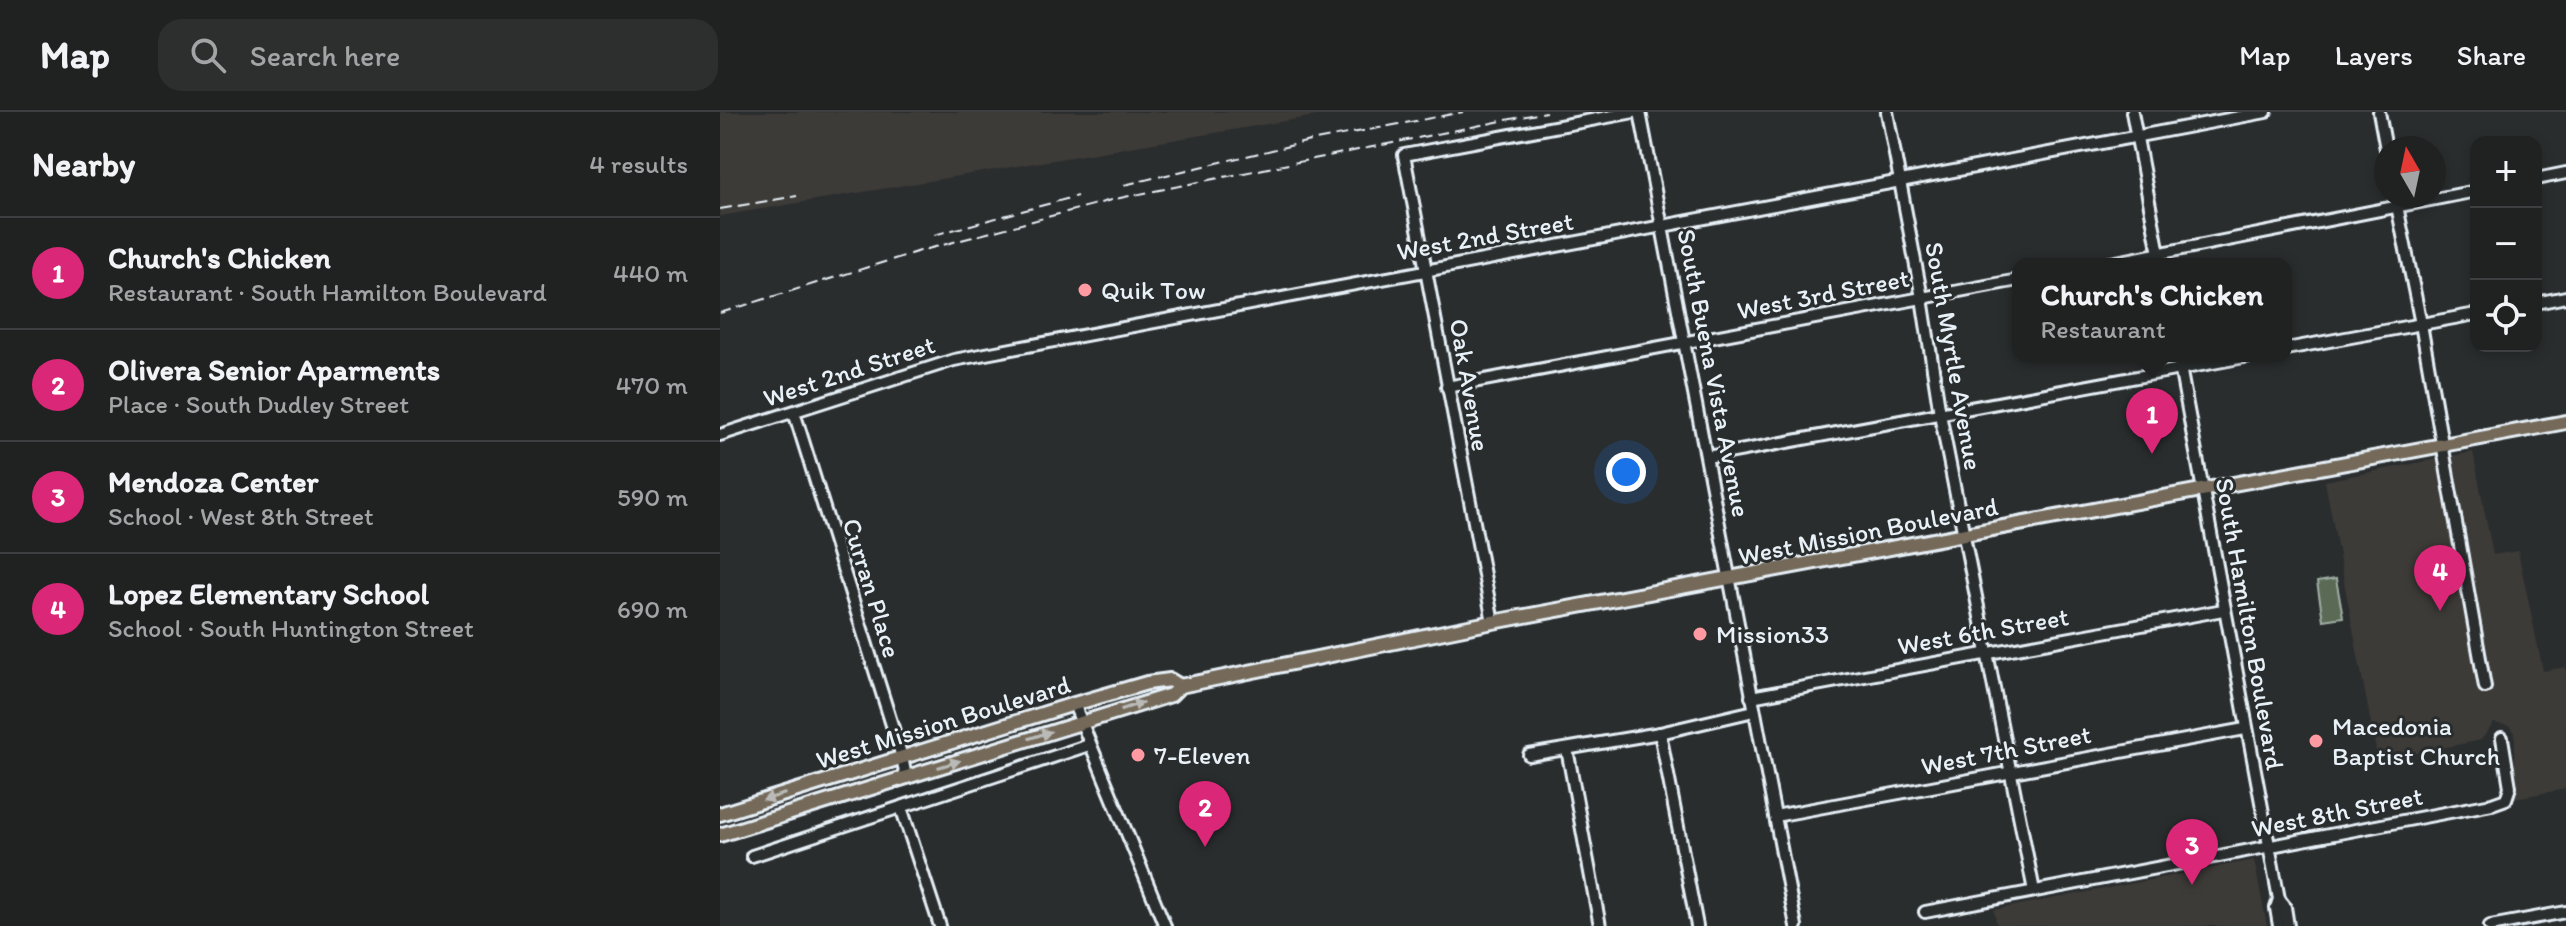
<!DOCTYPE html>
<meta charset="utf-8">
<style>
:root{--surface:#202222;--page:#2d2f2f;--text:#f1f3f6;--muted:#a2a4a5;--line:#3d3f40;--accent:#db2777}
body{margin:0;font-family:Itim,sans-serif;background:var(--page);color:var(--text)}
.controls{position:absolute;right:24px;top:24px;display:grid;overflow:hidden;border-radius:16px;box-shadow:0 4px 12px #0003}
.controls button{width:72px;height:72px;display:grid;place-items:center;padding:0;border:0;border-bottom:2px solid var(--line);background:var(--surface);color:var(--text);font:40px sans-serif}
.compass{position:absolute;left:1654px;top:24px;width:72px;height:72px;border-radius:50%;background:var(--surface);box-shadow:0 4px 12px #0003;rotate:351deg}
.you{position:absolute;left:906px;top:360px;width:28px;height:28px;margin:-20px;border:6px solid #fff;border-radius:50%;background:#1a73e8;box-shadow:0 0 0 12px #1a73e833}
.badge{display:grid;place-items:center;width:52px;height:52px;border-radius:50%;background:var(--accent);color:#fff;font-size:26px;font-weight:700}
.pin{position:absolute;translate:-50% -66px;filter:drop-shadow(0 2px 4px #0008)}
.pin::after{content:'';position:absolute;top:42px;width:28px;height:24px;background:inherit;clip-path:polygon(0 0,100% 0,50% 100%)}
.popup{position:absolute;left:1292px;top:146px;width:280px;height:104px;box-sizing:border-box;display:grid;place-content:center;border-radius:16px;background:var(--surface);filter:drop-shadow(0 2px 6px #0005);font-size:26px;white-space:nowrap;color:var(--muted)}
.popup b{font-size:30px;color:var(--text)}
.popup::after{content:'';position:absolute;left:50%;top:100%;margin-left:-16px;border:16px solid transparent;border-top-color:var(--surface)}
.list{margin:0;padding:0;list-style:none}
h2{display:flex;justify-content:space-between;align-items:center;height:104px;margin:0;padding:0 32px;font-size:34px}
h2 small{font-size:26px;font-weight:400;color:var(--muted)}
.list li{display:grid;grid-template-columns:52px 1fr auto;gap:24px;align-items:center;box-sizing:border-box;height:112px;padding:0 32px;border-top:2px solid var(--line)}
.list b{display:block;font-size:30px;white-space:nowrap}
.list p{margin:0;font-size:26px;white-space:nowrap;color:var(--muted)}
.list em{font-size:26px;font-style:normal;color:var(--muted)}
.icon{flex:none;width:44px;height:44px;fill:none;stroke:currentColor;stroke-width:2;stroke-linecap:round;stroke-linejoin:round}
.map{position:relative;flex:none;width:1846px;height:814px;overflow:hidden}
header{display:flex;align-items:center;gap:48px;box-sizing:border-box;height:112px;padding:0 40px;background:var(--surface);border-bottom:2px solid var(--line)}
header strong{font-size:38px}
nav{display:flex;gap:44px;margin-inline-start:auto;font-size:28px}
.search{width:560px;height:72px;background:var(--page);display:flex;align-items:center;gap:20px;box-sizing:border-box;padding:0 28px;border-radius:24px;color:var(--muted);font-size:30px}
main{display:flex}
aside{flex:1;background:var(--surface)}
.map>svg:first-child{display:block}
.built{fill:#3d3b38}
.grass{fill:#5a6b55;stroke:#a1aea6;stroke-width:2}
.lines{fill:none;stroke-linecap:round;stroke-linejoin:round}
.minor-casing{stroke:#e8f1f8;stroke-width:16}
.major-casing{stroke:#e8f1f8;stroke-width:18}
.minor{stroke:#2a2d2e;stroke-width:10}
.major{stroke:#746a5a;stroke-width:12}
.rail{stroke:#e8f1f8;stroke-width:2;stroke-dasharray:12 6;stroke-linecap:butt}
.oneway{fill:#babbb9}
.poi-dot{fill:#ff9aa2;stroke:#2a2d2e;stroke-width:3}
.labels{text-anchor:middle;stroke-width:6;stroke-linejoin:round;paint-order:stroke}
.street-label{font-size:26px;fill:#e8f1f8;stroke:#2a2d2e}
.poi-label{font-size:26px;fill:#e8f1f8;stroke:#2a2d2e;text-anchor:start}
</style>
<header>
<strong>Map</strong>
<div class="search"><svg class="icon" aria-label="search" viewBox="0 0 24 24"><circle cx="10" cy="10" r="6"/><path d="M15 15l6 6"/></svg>Search here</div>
<nav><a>Map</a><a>Layers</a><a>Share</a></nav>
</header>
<main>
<aside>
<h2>Nearby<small>4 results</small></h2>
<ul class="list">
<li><span class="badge">1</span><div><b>Church's Chicken</b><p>Restaurant · South Hamilton Boulevard</p></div><em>440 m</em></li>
<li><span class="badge">2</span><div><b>Olivera Senior Aparments</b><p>Place · South Dudley Street</p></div><em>470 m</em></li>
<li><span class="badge">3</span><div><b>Mendoza Center</b><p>School · West 8th Street</p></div><em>590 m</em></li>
<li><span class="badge">4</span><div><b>Lopez Elementary School</b><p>School · South Huntington Street</p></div><em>690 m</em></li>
</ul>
</aside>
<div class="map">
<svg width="1846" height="814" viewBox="0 0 1846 814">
<rect width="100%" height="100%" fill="#2a2d2e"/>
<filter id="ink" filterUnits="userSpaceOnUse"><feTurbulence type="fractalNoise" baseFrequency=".0125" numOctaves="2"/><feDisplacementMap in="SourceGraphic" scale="16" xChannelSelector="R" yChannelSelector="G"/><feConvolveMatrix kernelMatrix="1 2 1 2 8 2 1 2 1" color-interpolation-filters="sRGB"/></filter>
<g filter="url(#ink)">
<g class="built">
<polygon points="0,0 619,0 0,104"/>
<polygon points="1753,340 1773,443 1798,439 1823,559 1846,555 1846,677 1795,686 1795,621 1790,614 1774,611 1761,628 1658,649 1605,369"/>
<polygon points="1534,748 1547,814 1277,814 1274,798"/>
</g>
<polygon class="grass" points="1616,467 1623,505 1603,508 1597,470"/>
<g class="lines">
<defs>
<g id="minor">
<polyline points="920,0 1076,814"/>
<polyline points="1167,0 1202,186 1220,302 1314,779"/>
<polyline points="1412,0 1441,152"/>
<polyline points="1659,0 1666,37"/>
<polyline points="1816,67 1846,61"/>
<polyline points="1675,84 1701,212 1765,575"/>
<polyline points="1386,152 1756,79"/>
<polyline points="1816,191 1846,185"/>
<polyline points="1566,237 1756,202"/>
<polyline points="1458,244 1559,787 1556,796 1559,814"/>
<polyline points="727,275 1298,168"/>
<polyline points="74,300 182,645 186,665"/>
<polyline points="0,323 234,248 1546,0"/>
<polyline points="987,345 1530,244"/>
<polyline points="773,510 684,43 914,0"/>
<polyline points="1031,585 1503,498"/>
<polyline points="354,592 445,814"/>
<polyline points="940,621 977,814"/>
<polyline points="847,637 880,814"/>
<polyline points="809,643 940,621 1034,599"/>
<polyline points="181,695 220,814"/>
<polyline points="1055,704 1525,617"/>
<polyline points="32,744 369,633"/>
<polyline points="1559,787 1565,795 1568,814"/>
<polyline points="1205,800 1772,692 1786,687 1790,675 1782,626"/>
<polyline points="1770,814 1846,800"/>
</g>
<g id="major">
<polyline points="0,702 354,592 427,571 450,568 460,574"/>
<polyline points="0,723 451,583 460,574 773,510 1846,310"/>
</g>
</defs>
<use href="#minor" class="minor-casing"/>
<use href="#major" class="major-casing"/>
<use href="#minor" class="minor"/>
<use href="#major" class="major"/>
<g class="rail">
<polyline points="404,73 590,29 743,0"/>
<polyline points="0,97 77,84"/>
<polyline points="214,123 357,84"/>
<polyline points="0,201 200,139 395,87 826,0"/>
</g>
</g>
<defs><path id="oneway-solid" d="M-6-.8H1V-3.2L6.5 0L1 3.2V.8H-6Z" transform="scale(2)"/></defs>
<g class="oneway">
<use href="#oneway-solid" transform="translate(412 594) rotate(-18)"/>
<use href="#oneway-solid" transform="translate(320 623) rotate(-18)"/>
<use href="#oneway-solid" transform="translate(229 652) rotate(-17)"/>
<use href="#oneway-solid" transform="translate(54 685) rotate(163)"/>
</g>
</g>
<g class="poi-dot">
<circle cx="365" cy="178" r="8"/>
<circle cx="980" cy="522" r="8"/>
<circle cx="1596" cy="629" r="8"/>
<circle cx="418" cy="643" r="8"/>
</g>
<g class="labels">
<g class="street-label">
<text transform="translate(765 124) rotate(-10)" y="9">West 2nd Street</text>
<text transform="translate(1103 182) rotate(-11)" y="9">West 3rd Street</text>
<text transform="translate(1234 244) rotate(80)" y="9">South Myrtle Avenue</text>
<text transform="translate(129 259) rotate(-18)" y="9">West 2nd Street</text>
<text transform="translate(994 261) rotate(79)" y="9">South Buena Vista Avenue</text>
<text transform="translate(750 273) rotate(80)" y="9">Oak Avenue</text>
<text transform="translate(1148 419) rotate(-11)" y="9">West Mission Boulevard</text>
<text transform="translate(152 476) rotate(73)" y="9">Curran Place</text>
<text transform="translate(1530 512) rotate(80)" y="9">South Hamilton Boulevard</text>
<text transform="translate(1263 519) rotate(-10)" y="9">West 6th Street</text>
<text transform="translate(223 610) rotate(-17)" y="9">West Mission Boulevard</text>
<text transform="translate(1286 638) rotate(-11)" y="9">West 7th Street</text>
<text transform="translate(1617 700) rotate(-11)" y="9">West 8th Street</text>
</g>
<g class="poi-label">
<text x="381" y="187">Quik Tow</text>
<text x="996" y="531">Mission33</text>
<text x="1612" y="623">Macedonia<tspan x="1612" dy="30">Baptist Church</tspan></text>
<text x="434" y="652">7-Eleven</text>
</g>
</g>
</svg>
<div class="controls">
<button>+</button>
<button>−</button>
<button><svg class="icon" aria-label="locate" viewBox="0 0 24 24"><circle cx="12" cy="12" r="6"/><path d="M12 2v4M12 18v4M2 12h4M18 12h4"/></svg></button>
</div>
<svg class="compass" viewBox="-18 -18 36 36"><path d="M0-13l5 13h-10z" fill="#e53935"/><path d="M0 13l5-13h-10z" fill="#a2a4a5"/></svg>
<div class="you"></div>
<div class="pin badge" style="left:1432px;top:342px">1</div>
<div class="popup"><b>Church's Chicken</b>Restaurant</div>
<div class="pin badge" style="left:485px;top:735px">2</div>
<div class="pin badge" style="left:1472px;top:773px">3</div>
<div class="pin badge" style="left:1720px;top:499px">4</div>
</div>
</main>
